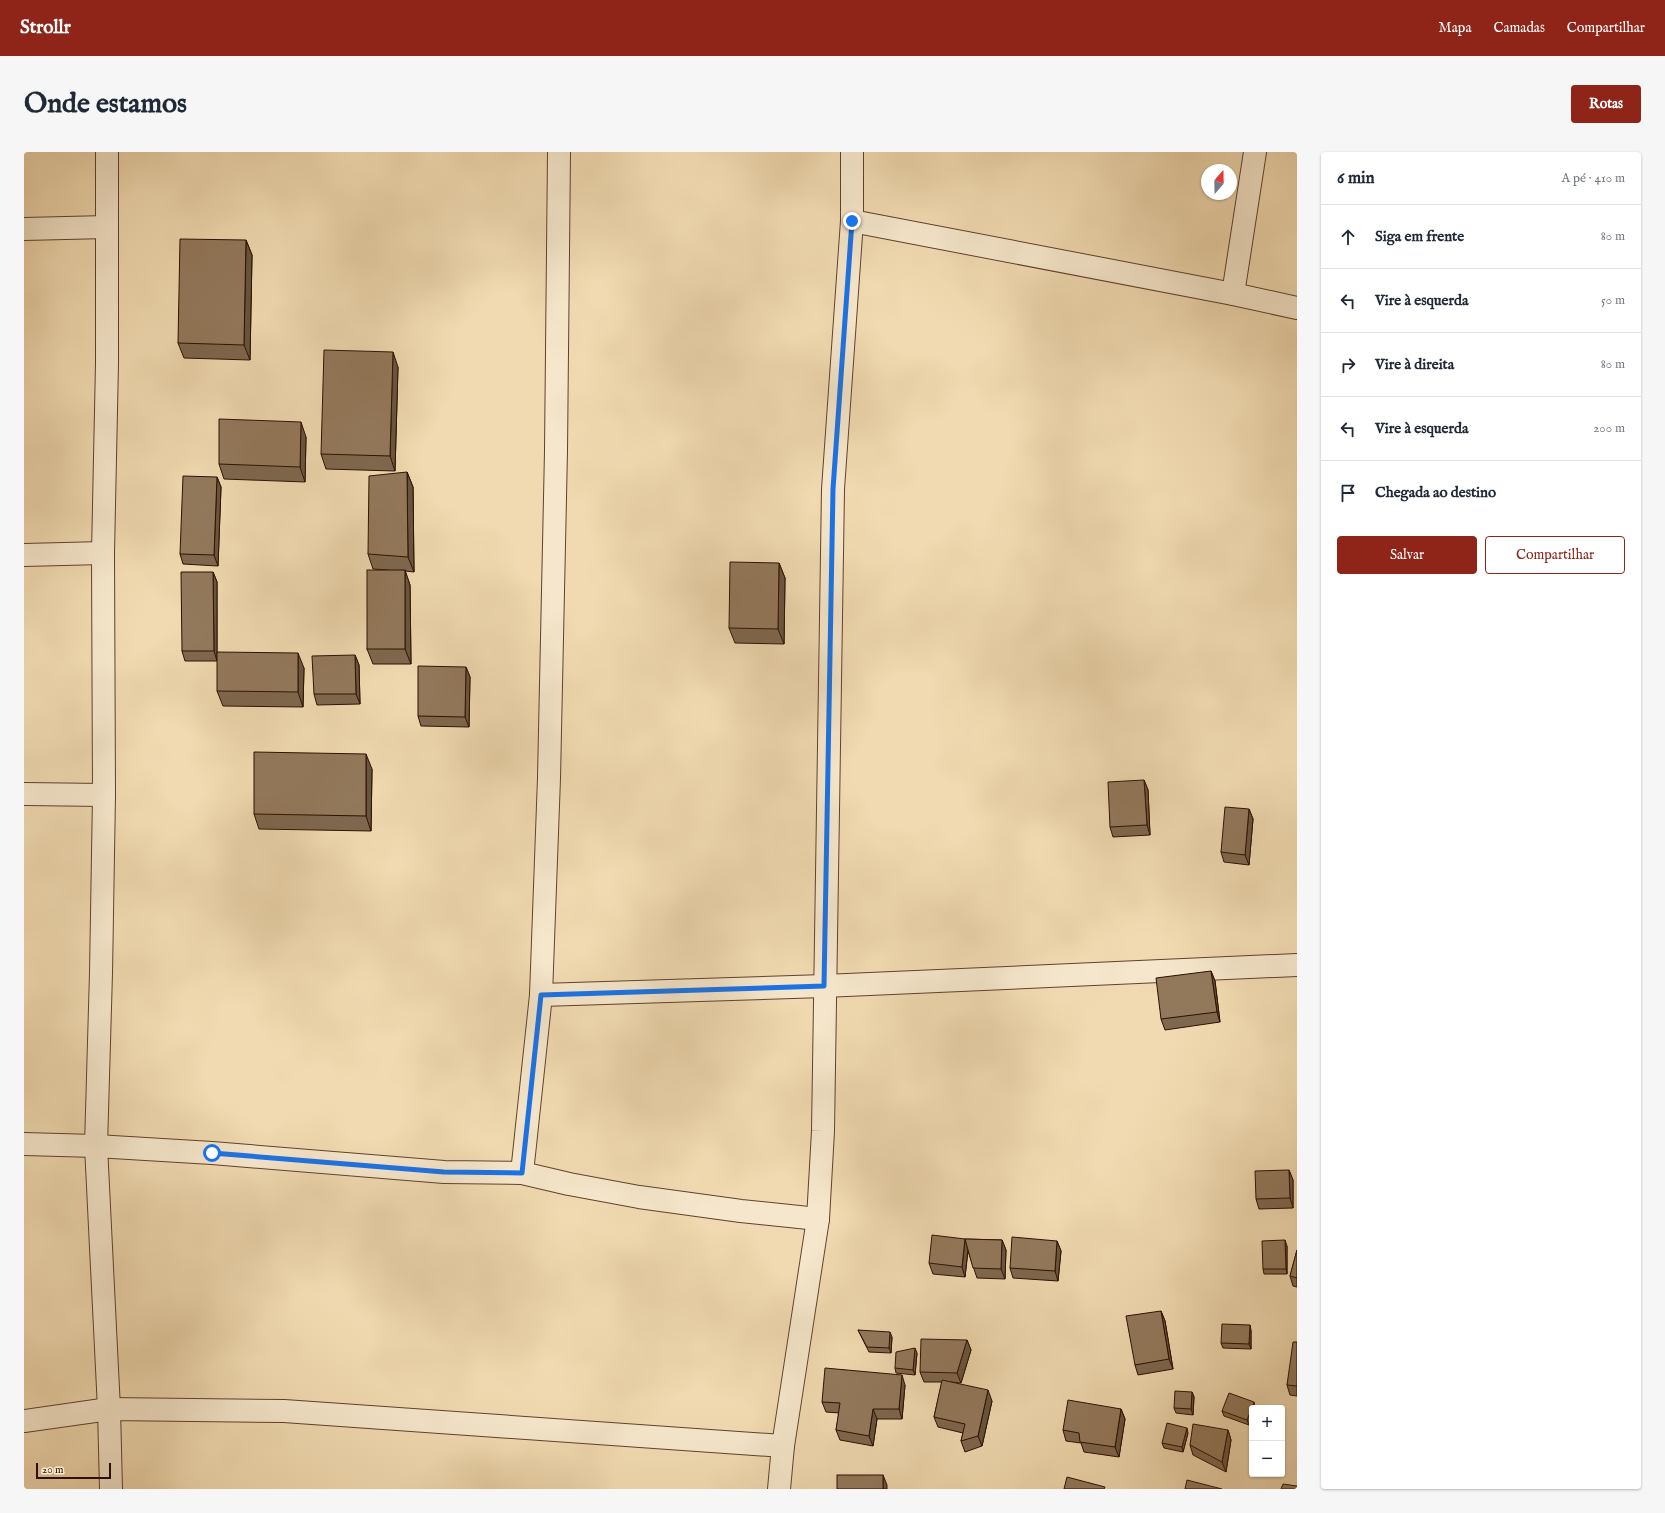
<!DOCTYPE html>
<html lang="pt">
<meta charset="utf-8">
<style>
:root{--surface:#fff;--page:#f6f6f7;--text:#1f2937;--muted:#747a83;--line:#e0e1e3;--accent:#8f2418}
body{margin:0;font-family:"IM FELL English",serif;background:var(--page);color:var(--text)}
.controls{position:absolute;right:12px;bottom:12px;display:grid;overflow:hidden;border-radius:4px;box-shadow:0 1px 3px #0004}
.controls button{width:36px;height:36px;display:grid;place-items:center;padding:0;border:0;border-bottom:1px solid var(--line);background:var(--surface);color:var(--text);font:20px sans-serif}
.compass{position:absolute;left:1177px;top:12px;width:36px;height:36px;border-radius:50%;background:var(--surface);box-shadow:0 1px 3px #0004;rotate:20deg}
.scale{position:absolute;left:12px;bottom:10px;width:75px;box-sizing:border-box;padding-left:4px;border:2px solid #2e0f00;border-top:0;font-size:11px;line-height:14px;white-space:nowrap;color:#2e0f00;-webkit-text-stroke:3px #f6e7cc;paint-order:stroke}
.stop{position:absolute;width:12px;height:12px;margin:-9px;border:3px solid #1a73e8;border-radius:50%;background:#fff}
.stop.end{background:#1a73e8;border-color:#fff;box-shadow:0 1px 4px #0008}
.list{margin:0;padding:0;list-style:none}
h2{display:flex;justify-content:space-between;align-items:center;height:52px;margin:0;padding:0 16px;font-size:17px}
h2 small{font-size:13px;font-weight:400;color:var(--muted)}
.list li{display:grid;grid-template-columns:26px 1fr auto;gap:12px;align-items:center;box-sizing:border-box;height:64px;padding:0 16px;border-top:1px solid var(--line)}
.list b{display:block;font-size:15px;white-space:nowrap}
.list em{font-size:13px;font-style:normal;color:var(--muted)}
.actions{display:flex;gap:8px;padding:12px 16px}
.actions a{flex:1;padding:9px 0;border:1px solid var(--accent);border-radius:4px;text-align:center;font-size:14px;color:var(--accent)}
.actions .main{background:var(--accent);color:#fff}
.icon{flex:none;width:22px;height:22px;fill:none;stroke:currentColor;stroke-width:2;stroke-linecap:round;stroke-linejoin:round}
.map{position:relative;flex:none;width:1273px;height:1337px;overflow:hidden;border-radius:4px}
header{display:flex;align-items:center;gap:24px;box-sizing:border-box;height:56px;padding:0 20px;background:var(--accent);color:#fff}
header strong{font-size:19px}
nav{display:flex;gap:22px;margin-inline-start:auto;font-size:14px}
.intro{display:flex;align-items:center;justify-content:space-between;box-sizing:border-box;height:96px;padding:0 24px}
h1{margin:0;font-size:28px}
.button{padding:10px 18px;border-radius:4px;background:var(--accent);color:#fff;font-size:14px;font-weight:700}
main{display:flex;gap:24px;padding:0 24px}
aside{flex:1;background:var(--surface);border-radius:4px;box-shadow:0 1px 3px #0004}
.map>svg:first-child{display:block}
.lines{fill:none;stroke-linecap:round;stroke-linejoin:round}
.minor-casing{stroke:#5f422c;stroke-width:24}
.minor{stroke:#f6e7cc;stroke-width:22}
.wall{fill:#7e684f;stroke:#2e0f00}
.shaded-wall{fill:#675540;stroke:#2e0f00}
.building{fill:#93795c;stroke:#2e0f00}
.route{stroke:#1a73e8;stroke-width:5}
</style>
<header>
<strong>Strollr</strong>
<nav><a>Mapa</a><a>Camadas</a><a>Compartilhar</a></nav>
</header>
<div class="intro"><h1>Onde estamos</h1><a class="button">Rotas</a></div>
<main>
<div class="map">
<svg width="1273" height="1337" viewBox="0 0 1273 1337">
<rect width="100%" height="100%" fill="#f1dab1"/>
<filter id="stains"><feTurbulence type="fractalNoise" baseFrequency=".005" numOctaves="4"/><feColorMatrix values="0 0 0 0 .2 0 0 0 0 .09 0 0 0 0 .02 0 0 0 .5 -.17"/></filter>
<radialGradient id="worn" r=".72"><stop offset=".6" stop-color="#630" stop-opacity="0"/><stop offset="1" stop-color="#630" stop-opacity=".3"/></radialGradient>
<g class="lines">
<defs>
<g id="minor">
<polyline points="83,0 83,211 79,401 80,643 77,821 72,994 85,1257 87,1337"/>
<polyline points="828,69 1209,142 1273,156"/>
<polyline points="0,77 83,75"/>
<polyline points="1209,142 1231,0"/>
<polyline points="0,403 79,401"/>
<polyline points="0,642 80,643"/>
<polyline points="517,843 800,834 1273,813"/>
<polyline points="0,992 72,994 188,1001 420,1020 498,1021 545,1032 615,1045 717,1059 794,1067"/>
<polyline points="498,1021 517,843 525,626 532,299 535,0"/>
<polyline points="0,1269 85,1257 260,1259 759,1294"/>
<polyline points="755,1337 759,1294 794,1067 799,979 809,337 828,69 828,0"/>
</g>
</defs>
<use href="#minor" class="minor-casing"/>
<use href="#minor" class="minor"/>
</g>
<g class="wall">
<polygon points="222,88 228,103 226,208 160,206 154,191"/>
<polygon points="374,215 371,319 302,317 297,302"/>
<polygon points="282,285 281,330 200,327 195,312"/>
<polygon points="383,320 389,335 390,420 381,419 386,433 387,512 349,512 343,497 364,418 349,417 344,402"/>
<polygon points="193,325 197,335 194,414 159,412 156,402"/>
<polygon points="755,411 761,426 760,492 711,491 705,476"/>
<polygon points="189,420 193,430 193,509 161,509 158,499"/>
<polygon points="331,503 335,513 336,552 293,553 290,542"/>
<polygon points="442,515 446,525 445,575 397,574 394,564"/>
<polygon points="280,516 279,555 199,554 193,539"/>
<polygon points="348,617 347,679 235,677 230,662"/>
<polygon points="1120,628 1124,638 1126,683 1089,685 1086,675"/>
<polygon points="1225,657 1229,667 1225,713 1200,710 1197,700"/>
<polygon points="1187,819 1191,829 1196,870 1141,878 1137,867"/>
<polygon points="1265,1018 1269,1028 1269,1056 1235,1057 1232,1047"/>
<polygon points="941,1087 978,1088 982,1098 981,1127 953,1126 944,1099 941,1125 909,1122 905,1111"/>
<polygon points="1033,1089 1037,1099 1034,1129 989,1126 986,1116"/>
<polygon points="1263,1094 1263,1122 1240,1122 1239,1117"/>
<polygon points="1273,1098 1273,1135 1269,1134 1266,1124"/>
<polygon points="1137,1159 1141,1169 1149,1217 1114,1223 1111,1213"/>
<polygon points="1226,1173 1227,1179 1227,1197 1199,1196 1197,1191"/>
<polygon points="834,1178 868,1185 867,1201 845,1200"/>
<polygon points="943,1188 947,1198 937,1231 927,1230 968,1249 958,1294 941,1300 937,1289 939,1281 914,1275 910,1265 918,1230 900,1230 896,1220"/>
<polygon points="1273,1190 1273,1244 1266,1243 1263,1233"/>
<polygon points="893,1201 891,1223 872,1221 871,1216"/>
<polygon points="881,1233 878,1267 853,1267 849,1294 816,1288 812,1278 815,1261 802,1260 798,1250"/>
<polygon points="1168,1240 1170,1245 1169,1263 1152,1261 1150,1256"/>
<polygon points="1231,1255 1231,1256 1228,1256 1225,1273 1200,1264 1198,1259"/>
<polygon points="1097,1257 1101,1267 1095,1305 1060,1300 1057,1291 1042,1289 1039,1278"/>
<polygon points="1204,1278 1207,1288 1202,1320 1169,1303 1166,1293"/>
<polygon points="1164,1281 1159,1300 1140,1296 1138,1291"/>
</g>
<g class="shaded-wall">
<polygon points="222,88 228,103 226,208 220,193"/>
<polygon points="369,200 374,215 371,319 366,304"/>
<polygon points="277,270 282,285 281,330 276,315"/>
<polygon points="383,320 389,335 390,420 384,405"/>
<polygon points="193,325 197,335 194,414 190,403"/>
<polygon points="755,411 761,426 760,492 754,477"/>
<polygon points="381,418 386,433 387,512 381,497"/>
<polygon points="189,420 193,430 193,509 190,499"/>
<polygon points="274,501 280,516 279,555 274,540"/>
<polygon points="331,503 335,513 336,552 332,542"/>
<polygon points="442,515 446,525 445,575 441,565"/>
<polygon points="342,602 348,617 347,679 342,664"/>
<polygon points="1120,628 1124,638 1126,683 1123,673"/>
<polygon points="1225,657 1229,667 1225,713 1221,703"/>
<polygon points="1187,819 1191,829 1196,870 1193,860"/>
<polygon points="1265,1018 1269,1028 1269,1056 1266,1046"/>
<polygon points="941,1087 944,1097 941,1125 938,1115"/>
<polygon points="978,1088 982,1098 981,1127 977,1117"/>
<polygon points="1261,1088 1263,1094 1263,1122 1262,1117"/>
<polygon points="1033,1089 1037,1099 1034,1129 1031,1119"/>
<polygon points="1137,1159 1141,1169 1149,1217 1145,1207"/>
<polygon points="1226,1173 1227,1179 1227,1197 1225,1192"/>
<polygon points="866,1180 868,1185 867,1201 865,1196"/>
<polygon points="943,1188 947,1198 937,1231 933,1221"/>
<polygon points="891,1196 893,1201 891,1223 889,1218"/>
<polygon points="878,1223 881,1233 878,1267 875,1257"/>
<polygon points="964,1238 968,1249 958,1294 954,1284"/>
<polygon points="1168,1240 1170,1245 1169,1263 1167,1257"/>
<polygon points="1230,1250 1231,1255 1231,1256 1228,1256 1228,1264 1225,1273 1223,1268"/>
<polygon points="849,1257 853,1267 849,1294 845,1284"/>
<polygon points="1097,1257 1101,1267 1095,1305 1091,1295"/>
<polygon points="1163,1276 1164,1281 1159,1300 1158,1295"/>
<polygon points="1204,1278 1207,1288 1202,1320 1198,1310"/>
<polygon points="859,1323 863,1333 863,1337 859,1337"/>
</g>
<g class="building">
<polygon points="156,87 222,88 220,193 154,191"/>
<polygon points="300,198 369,200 366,304 297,302"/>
<polygon points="195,267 277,270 276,315 195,312"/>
<polygon points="383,320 384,405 344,402 345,324"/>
<polygon points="159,324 193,325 190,403 156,402"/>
<polygon points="706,410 755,411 754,477 705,476"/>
<rect x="343" y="418" width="38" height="79"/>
<polygon points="157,420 189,420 190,499 158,499"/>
<polygon points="193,500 274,501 274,540 193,539"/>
<polygon points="331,503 332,542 290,542 288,504"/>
<polygon points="394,514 442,515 441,565 394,564"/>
<polygon points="230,600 342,602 342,664 230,662"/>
<polygon points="1120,628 1123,673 1086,675 1084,630"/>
<polygon points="1201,655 1225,657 1221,703 1197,700"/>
<polygon points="1187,819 1193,860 1137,867 1132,826"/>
<polygon points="1265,1018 1266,1046 1232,1047 1231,1019"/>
<polygon points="908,1083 941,1087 978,1088 977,1117 949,1116 941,1087 938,1115 905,1111"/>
<polygon points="988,1085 1033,1089 1031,1119 986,1116"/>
<polygon points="1261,1088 1262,1117 1239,1117 1238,1089"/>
<polygon points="1273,1098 1273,1126 1266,1124"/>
<polygon points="1137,1159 1145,1207 1111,1213 1102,1164"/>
<polygon points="1198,1172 1226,1173 1225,1192 1197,1191"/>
<polygon points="834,1178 866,1180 865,1196 843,1195"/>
<polygon points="897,1187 943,1188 933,1221 896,1220"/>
<polygon points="1269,1190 1273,1190 1273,1234 1263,1233"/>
<polygon points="891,1196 889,1218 871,1216 872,1200"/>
<polygon points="801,1216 878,1223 875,1257 849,1257 845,1284 812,1278 816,1251 798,1250"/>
<polygon points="918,1228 964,1238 954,1284 937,1289 941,1272 910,1265"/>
<polygon points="1151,1239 1168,1240 1167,1257 1150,1256"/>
<polygon points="1205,1241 1230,1250 1223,1268 1198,1259"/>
<polygon points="1044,1248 1097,1257 1091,1295 1056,1290 1055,1281 1039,1278"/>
<polygon points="1143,1271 1163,1276 1158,1295 1138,1291"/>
<polygon points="1169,1272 1204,1278 1198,1310 1166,1293"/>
<rect x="813" y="1323" width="46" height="14"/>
<polygon points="1043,1325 1081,1335 1080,1337 1040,1337"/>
<polygon points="1163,1328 1198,1337 1161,1337"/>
<polygon points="1259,1332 1273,1334 1273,1337 1257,1337"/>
</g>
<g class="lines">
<polyline class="route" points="188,1001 420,1020 498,1021 517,843 800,834 809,337 828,69"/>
</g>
<rect width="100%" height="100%" filter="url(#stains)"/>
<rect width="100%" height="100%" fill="url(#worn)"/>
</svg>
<div class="controls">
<button>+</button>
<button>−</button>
</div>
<svg class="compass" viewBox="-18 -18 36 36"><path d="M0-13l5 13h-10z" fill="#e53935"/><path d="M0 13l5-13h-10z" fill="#747a83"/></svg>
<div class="scale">20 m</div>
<div class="stop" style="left:188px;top:1001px"></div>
<div class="stop end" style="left:828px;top:69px"></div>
</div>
<aside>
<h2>6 min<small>A pé · 410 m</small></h2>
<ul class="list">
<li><svg class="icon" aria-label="ahead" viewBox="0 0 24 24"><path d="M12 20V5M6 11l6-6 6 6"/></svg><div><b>Siga em frente</b></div><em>80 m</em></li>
<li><svg class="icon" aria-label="left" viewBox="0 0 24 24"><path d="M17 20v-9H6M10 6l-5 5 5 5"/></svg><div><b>Vire à esquerda</b></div><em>50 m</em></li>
<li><svg class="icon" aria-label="right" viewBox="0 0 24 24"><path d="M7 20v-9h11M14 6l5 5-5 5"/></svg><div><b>Vire à direita</b></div><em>80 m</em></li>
<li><svg class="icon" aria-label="left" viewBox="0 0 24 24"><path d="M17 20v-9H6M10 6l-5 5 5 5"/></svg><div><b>Vire à esquerda</b></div><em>200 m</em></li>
<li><svg class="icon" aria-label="arrive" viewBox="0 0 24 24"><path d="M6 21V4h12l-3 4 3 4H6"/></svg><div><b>Chegada ao destino</b></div></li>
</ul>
<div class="actions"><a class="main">Salvar</a><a>Compartilhar</a></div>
</aside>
</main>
